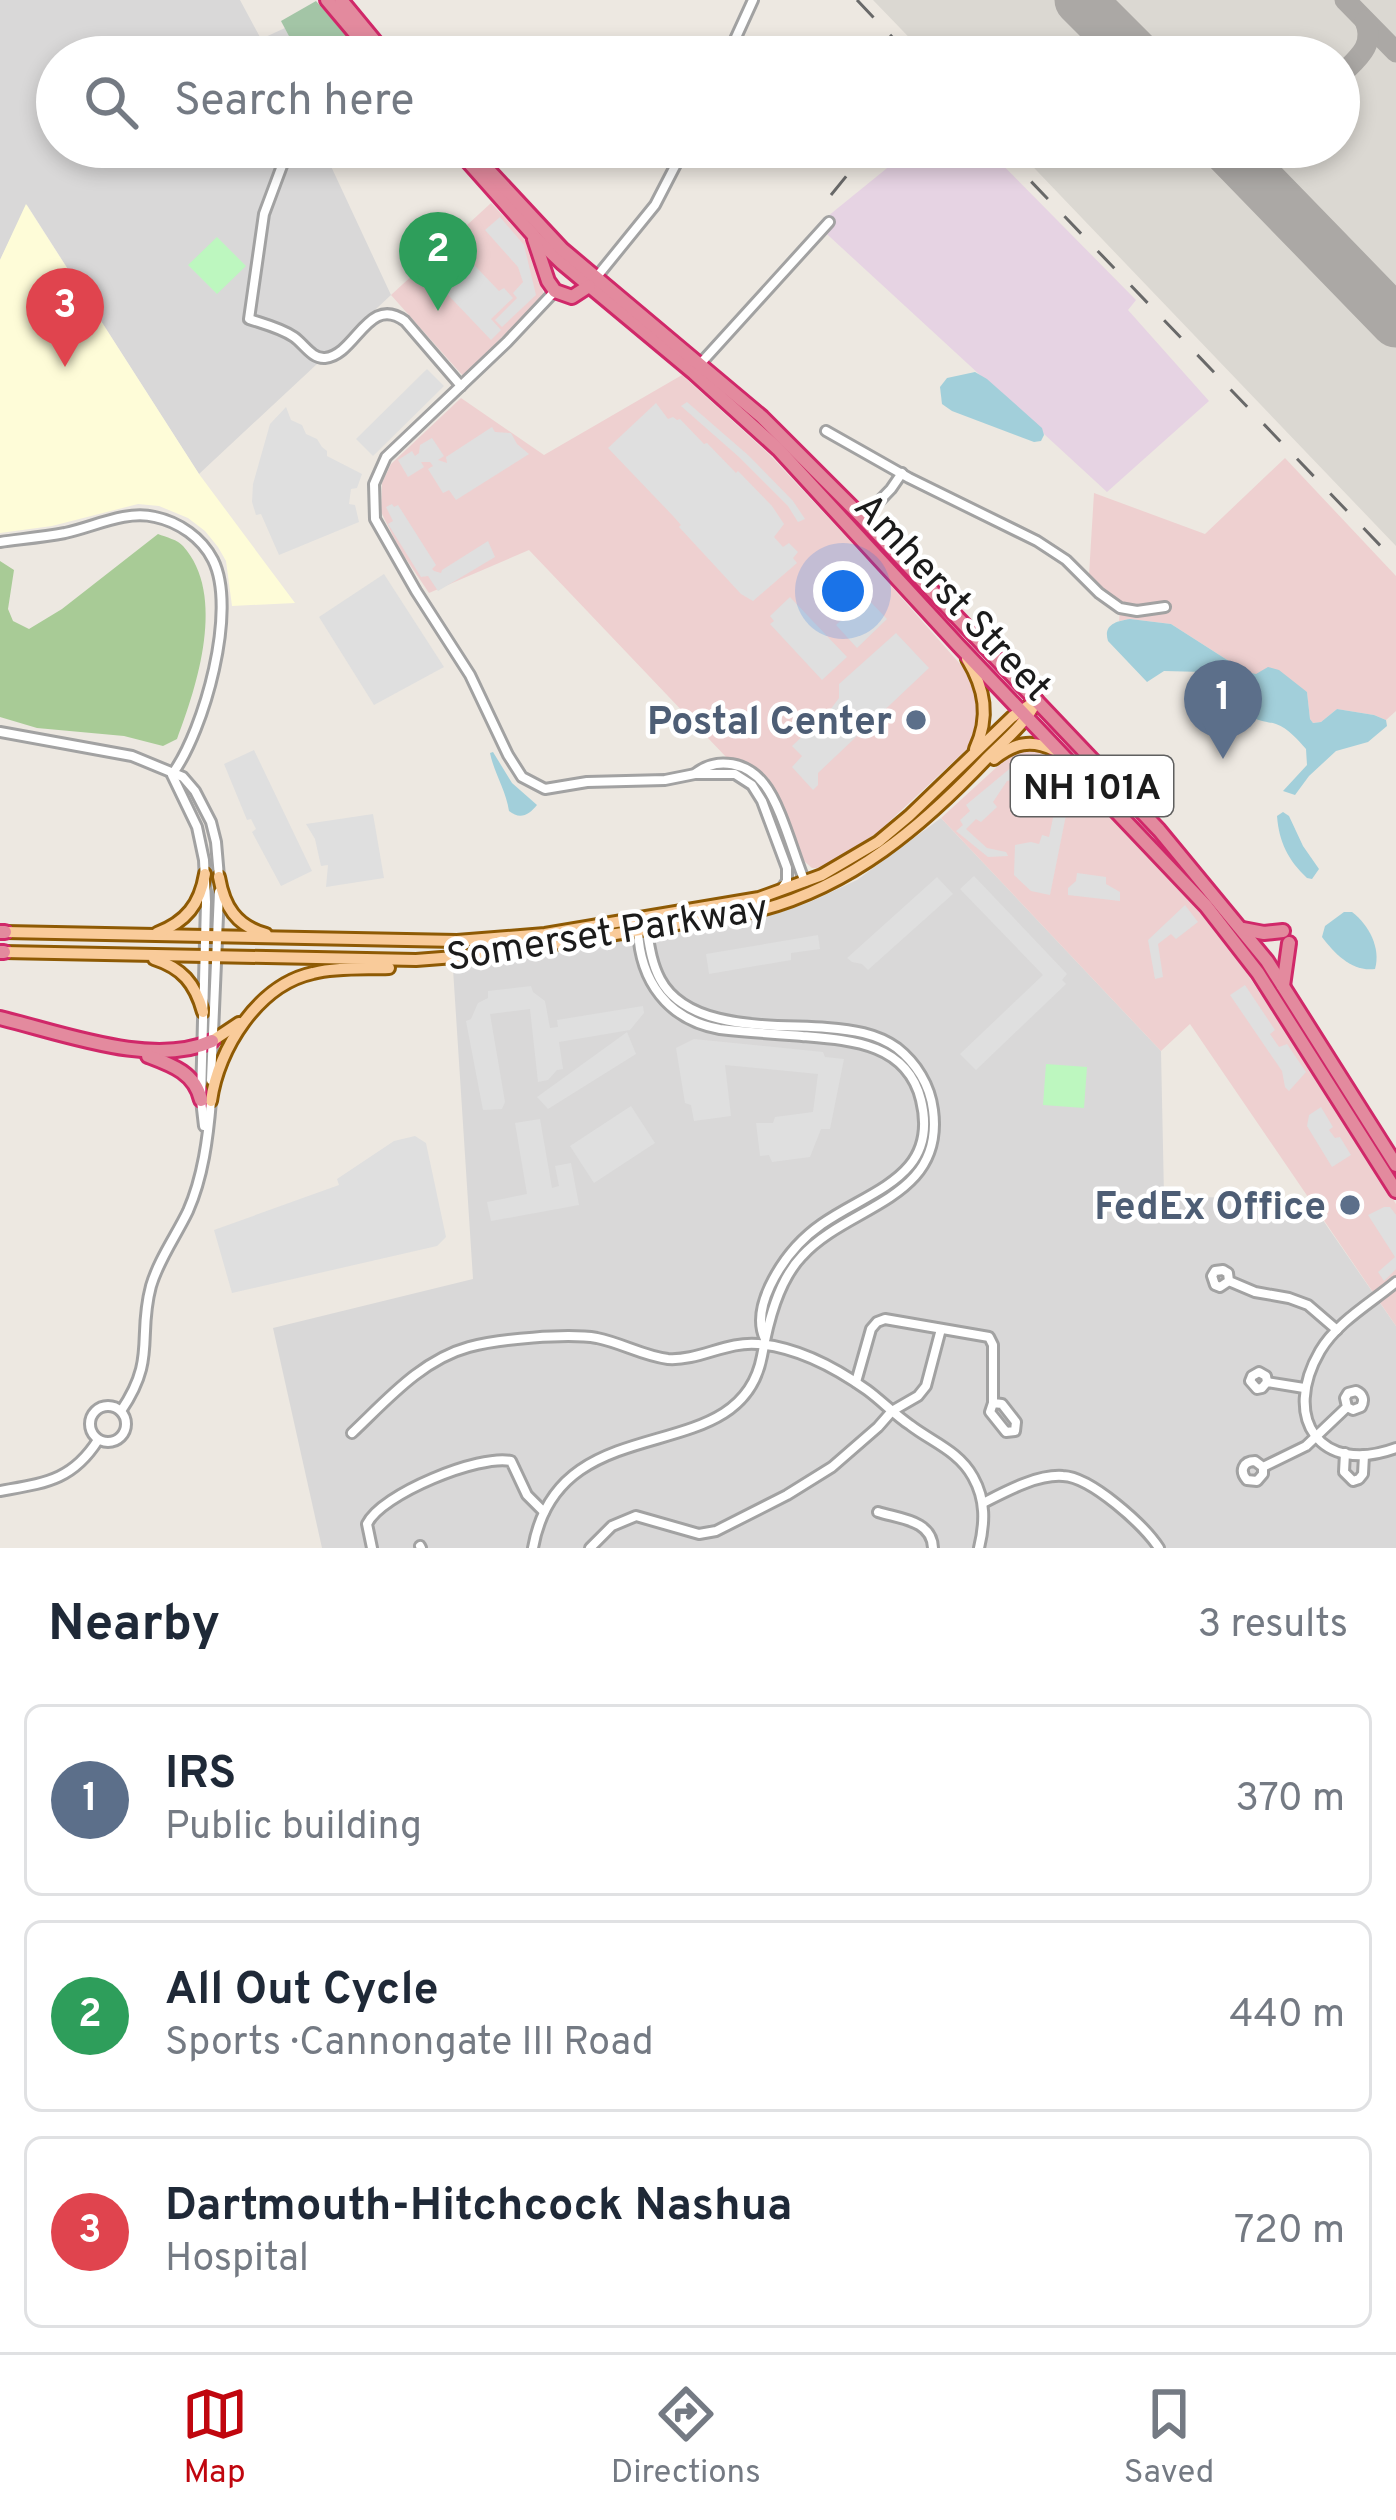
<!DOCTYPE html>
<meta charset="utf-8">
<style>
:root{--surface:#fff;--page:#f2f2f3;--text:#1f2937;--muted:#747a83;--line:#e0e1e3;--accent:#c0060e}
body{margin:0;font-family:Overpass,sans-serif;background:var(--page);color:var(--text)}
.you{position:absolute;left:843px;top:591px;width:42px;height:42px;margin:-30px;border:9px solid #fff;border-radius:50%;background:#1a73e8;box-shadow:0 0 0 18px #1a73e833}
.badge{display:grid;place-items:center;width:78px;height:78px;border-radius:50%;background:var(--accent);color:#fff;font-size:39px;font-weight:700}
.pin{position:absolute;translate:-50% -99px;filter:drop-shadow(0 3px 6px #0008)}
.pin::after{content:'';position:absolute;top:63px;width:42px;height:36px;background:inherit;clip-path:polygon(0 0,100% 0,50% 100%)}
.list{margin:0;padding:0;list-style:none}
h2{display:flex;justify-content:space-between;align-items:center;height:156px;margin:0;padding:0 48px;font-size:51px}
h2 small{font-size:39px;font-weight:400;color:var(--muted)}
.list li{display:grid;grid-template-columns:78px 1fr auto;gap:36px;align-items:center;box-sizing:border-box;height:192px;margin:0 24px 24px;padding:0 24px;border:3px solid var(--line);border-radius:18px}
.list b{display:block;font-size:45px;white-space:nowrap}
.list p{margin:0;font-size:39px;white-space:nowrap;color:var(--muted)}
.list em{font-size:39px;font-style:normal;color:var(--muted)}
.icon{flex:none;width:66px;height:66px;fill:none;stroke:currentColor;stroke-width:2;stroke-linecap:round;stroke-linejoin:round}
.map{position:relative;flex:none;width:1396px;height:1548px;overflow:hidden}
.search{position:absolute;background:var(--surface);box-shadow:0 6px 18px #0003;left:36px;right:36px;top:36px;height:132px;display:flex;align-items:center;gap:30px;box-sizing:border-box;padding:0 42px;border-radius:66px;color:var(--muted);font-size:45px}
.sheet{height:804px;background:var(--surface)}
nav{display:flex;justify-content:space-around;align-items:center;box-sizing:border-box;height:168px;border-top:3px solid var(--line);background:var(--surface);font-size:33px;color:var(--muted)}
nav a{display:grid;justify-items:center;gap:6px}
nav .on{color:var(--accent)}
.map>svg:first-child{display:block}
.residential{fill:#d9d8d8}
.commercial{fill:#eed0d0}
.industrial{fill:#e6d3e3}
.education{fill:#fefcd8}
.airport{fill:#dbd8d2}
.forest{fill:#a8cb96}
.cemetery{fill:#a3c5a6}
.park{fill:#bdf7bf}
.parking{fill:#dfdfdf}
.water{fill:#a2cfda}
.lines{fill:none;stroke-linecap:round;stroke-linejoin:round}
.taxiway{stroke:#aba8a5;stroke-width:21}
.runway{stroke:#aba8a5;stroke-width:51}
.minor-casing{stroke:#a2a2a2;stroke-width:14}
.major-casing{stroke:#8e5a04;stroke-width:16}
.highway-casing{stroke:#d02869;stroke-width:18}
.minor{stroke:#fff;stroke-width:8}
.major{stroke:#f9cb9a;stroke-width:10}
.highway{stroke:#e38a9e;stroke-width:12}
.rail{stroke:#696969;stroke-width:3;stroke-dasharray:24 24;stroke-linecap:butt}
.service-dot{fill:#5c6f8a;stroke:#fff;stroke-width:4.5}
.labels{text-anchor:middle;stroke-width:9;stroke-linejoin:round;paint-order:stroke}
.shield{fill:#fff;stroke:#5f5f5f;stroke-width:3}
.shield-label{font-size:36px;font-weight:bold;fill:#1b1b1b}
.street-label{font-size:39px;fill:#1b1b1b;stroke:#fff}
.service-label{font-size:39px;font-weight:bold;fill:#4e5e75;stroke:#fff;text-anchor:end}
</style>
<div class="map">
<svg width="1396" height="1548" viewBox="0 0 1396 1548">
<rect width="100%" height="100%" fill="#ede8e1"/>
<g class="residential">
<polygon points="0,0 240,0 261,39 285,28 300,57 57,57 57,147 322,147 391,295 199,474 27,205 0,260"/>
<polygon points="941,818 1161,1051 1164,1196 1309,1200 1396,1326 1396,1548 322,1548 273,1328 473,1279 453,969 732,923 779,913 810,902 857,880"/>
</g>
<g class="commercial">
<polygon points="491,203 527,241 544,295 463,376 391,295"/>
<polygon points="682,375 770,455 877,570 968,673 974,683 978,723 975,735 967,749 877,833 820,868 812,868 804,861 769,779 752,765 727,758 529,550 429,593 400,550 381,512 382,483 391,464 461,398 544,455"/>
<polygon points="1285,458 1396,576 1396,711 1386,720 1374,715 1337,709 1321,722 1313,723 1310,719 1307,692 1261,672 1256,675 1246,672 1171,624 1130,619 1119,621 1121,601 1106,593 1089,575 1094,493 1205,534"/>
<polygon points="1025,751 1042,751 1060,762 1202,915 1242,966 1350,1130 1396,1204 1396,1326 1190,1024 1161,1051 941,818 1010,755"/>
</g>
<polygon class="industrial" points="913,147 985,147 1136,300 1128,310 1209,401 1107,492 817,225"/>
<polygon class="education" points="26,204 199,474 295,603 232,606 226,561 218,547 205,531 188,518 159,506 138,504 52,526 0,533 0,260"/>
<polygon class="airport" points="873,0 1396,0 1396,546 1014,147 1339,147 1339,57 928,57"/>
<path class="forest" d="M158,534c8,3 20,6 25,12 44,49 14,140 -6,193l-14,7 -39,-10 -87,-8 -37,-11v-156l14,9 -6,39 5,12 16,8 33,-20z"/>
<polygon class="cemetery" points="316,1 365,57 300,57 281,21"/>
<g class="park">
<polygon points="217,237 246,266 217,294 188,265"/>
<polygon points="1046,1064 1087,1067 1084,1108 1043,1105"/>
</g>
<g class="parking">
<polygon points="500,217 524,245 536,295 502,327 495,320 517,298 513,293 523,282 518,267 485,230"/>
<polygon points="458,248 499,291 504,288 513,298 491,319 501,330 491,340 429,275"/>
<polygon points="427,369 444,386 373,456 356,439"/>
<polygon points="687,402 748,455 793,501 805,519 798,522 788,506 739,457 681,406"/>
<polygon points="656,403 668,419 673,417 677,420 680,419 704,444 707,443 736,473 738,471 772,506 784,524 774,537 783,547 789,543 798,552 793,558 797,563 753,601 741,594 679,527 681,525 674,517 608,448"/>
<polygon points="286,407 291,420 302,425 306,434 317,439 322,447 327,451 327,456 362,474 357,488 351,489 349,504 355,505 359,522 279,555 261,514 256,515 252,502 253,484 270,424"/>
<polygon points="492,427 495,432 511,433 517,444 529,454 456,500 449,490 443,493 428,469 433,466 430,462 421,462 424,467 408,477 398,460 412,451 415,456 419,453 420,445 432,438 444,456 438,460 447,463 446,457"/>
<polygon points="392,504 394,507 398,505 436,565 432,569 434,571 441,573 442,570 488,541 495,557 438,591 428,576 421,577 388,524 393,521 386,507"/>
<polygon points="384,574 444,667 374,705 319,617"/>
<polygon points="862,593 887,619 857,648 836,625 855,607 852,602"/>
<polygon points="790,597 847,657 822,680 770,624 774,621 770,616"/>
<polygon points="896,633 929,668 818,773 818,785 813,790 792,767 802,756 792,746 830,710 839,698 839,684"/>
<polygon points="254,750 312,871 281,886 252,832 256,829 251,819 247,820 224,764"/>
<polygon points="1025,756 1040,767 1024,782 1019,778 1007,781 993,802 997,807 981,822 976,819 966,829 987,848 1006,852 1008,856 988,857 956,831 963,825 960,820 970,811 966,805"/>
<polygon points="1054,813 1066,815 1050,895 1031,891 1014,875 1015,845 1031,842 1039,844 1042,835 1049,837"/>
<polygon points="373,814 384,878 326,887 328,865 321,866 315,839 306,824"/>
<polygon points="1077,873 1106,877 1106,884 1120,892 1120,901 1068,895 1068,888 1076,881"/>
<polygon points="974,876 1067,974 1062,980 1066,984 976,1070 960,1054 1043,975 960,889"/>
<polygon points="937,877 953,894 868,970 862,964 852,962 847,958"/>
<polygon points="1185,905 1198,922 1176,939 1171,934 1158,944 1163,977 1155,979 1148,940"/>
<polygon points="818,935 820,949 791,953 791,960 709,974 706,954"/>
<polygon points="1245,985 1275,1030 1270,1034 1279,1047 1287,1044 1306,1072 1289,1091 1285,1087 1282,1071 1230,995"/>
<polygon points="531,986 533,992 545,1001 550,1028 558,1027 557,1020 643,1006 644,1013 630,1030 559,1042 563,1069 557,1070 548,1080 538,1082 530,1009 490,1014 505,1102 502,1109 483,1110 466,1021 471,1019 478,1003 488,998 488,991"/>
<polygon points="627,1032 636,1054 548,1109 537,1097"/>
<polygon points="694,1039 823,1052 825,1057 844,1059 830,1129 821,1129 810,1157 772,1162 769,1155 760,1156 756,1123 773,1123 775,1117 813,1112 818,1074 725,1065 731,1116 694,1121 691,1105 685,1103 676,1048"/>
<polygon points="631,1106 655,1143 594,1183 570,1146"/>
<polygon points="1321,1107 1333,1127 1329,1130 1335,1138 1340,1137 1351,1155 1332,1167 1307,1126 1309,1115"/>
<polygon points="540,1119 552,1188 559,1186 555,1166 571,1163 579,1205 491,1221 487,1202 527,1194 515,1123"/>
<polygon points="415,1136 426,1143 446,1237 437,1246 232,1293 214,1230 339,1185 337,1179 394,1141"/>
<polygon points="1384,1207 1390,1207 1396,1215 1396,1269 1384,1281 1378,1272 1395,1257 1368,1215"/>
</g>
<g class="water">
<polygon points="975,372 987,379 1042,428 1044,435 1041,441 1034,442 952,411 942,404 940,387 947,378"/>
<path d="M1130,619l41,5 75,48 10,2 12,-7 11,3 28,22 3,27 3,4 8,-1 16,-13 37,6 12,5 1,6 -19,16 -32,9 -27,25 -14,19 -12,-4 24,-26 -1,-16c-9,-10 -17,-20 -30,-25 -11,-3 -17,-2 -27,-9v-13l-32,-26 -13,-4 -40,-1 -17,11 -39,-41c-5,-16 8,-20 22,-22z"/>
<path d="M493,752l19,31 25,22c-8,10 -17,15 -28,6 -3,-21 -15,-38 -19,-58z"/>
<path d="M1283,812l6,4 14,30 16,23 -7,10 -5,-1c-19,-18 -28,-36 -30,-62z"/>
<path d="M1344,912h8c17,13 29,36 23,57 -23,3 -40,-15 -53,-32l3,-11z"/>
</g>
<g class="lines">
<g class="taxiway">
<polyline points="1345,0 1396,52"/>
<path d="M1339,77c17,-18 37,-30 26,-56"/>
<path d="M1227,147c14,10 27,13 40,0"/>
<polyline points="1263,151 1258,165 1265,188"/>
</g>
<g class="runway">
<polyline points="1080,0 1137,57"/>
<polyline points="1226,147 1396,322"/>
</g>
<defs>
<g id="minor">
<polyline points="727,57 753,0"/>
<path d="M289,147l-25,67 -15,105c15,5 32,9 45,18 10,7 18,22 31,21 31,-3 43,-64 80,-37l56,65"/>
<polyline points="595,279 655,205 685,147"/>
<polyline points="555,291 507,342 386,457 374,484 375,519 416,591 470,675 508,755 522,777 545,789 587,782 665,780 695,774 735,774 752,785 762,801 787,868 787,881 781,890"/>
<polyline points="701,363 829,222"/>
<polyline points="826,431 909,478 1037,541 1066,560 1099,593 1120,608 1137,611 1165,607"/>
<polyline points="863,518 891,489 902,473"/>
<path d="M0,542c22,-3 43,-5 65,-9 29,-6 60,-23 90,-16 24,5 47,21 58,43 25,50 -9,170 -40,213"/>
<polyline points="0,732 132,756 183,777 195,791 211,822 216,842 219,877"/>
<path d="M696,773c22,-17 52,-10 68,11 17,21 30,72 41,98"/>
<polyline points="172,775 197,827 204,860 206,902 201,1100 204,1126"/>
<path d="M638,930c2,51 30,90 82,99 27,3 55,5 82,7 48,4 105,7 119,64 19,77 -51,90 -99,124 -23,16 -40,37 -52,62 -8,17 -13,36 -5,53"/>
<polyline points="211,1080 219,892"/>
<polyline points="1229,1281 1220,1287 1215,1285 1212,1276 1215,1271 1223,1270 1228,1273 1229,1281 1255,1292 1289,1298 1308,1305 1337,1330"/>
<path d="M1396,1282c-25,21 -59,40 -76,69 -39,67 0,125 76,97"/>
<polyline points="856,1382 871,1329 877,1322 885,1319 989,1337 993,1345 993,1403 990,1412 1006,1432 1015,1431 1016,1422 1002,1404 993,1403"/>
<polyline points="1267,1382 1266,1376 1259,1372 1252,1376 1250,1381 1257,1389 1262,1388 1267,1382 1304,1388"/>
<circle cx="108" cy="1424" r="18"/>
<path d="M121,1411c36,-53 16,-73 30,-125 8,-27 25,-50 37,-75 15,-34 20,-73 23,-110"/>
<path d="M352,1433c34,-32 69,-73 117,-86 30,-8 98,-14 128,-9 25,5 46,18 71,21 31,2 59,-18 90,-15 38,3 78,24 109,46 15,11 28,25 43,35 22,17 49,26 63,52 13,23 12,46 6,71"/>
<polyline points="1345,1453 1344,1472 1353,1481 1359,1479 1363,1474 1364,1455"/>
<path d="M1263,1467v7l-6,7 -10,-1c-8,-9 -4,-19 8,-19l8,6 43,-21 41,-39 6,3 8,-3c4,-7 2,-13 -5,-16l-8,2 -3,5 2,9"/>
<path d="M0,1491c44,-8 72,-10 98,-51"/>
<path d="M983,1503c22,-11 54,-29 80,-27 28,1 81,49 96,72"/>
<path d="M878,1512c22,7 54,8 55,36"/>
<polyline points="420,1546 421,1548"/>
<path d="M372,1548l-5,-24c14,-30 113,-70 144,-63l16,34 17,17"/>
<path d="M533,1548c26,-147 207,-74 229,-192 6,-33 16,-75 40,-100 46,-51 143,-56 131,-146 -3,-25 -17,-47 -36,-62 -21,-15 -45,-18 -70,-20 -51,-4 -139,4 -167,-49 -9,-17 -11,-36 -14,-53"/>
<polyline points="590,1548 612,1526 636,1516 699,1534 716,1531 787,1495 832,1467 878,1427 892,1411 918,1396 926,1386 941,1329"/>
</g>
<g id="major">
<path d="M967,659c18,30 23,58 8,90"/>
<path d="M994,759c20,-16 37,-20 60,-9"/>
<path d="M219,877c5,29 17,49 47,57"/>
<polyline points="5,932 457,941 545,934 759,898 822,875 878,842 909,816 1012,717 1037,700"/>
<path d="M157,933c29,-11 43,-29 48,-59"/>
<path d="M4,952l412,8 77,-6 264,-43c94,-24 166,-85 231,-154 17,-17 39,-35 49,-57"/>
<path d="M154,959c28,9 41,24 49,53"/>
<polyline points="212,1041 239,1023"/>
<path d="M211,1101c7,-52 47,-116 102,-128 24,-6 51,-4 76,-5"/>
</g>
<g id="highway">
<polyline points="327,0 375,57"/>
<polyline points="341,0 388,57"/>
<polyline points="455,147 535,237 562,263 694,373 778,449 959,646 1206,906 1258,973 1396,1191"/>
<polyline points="467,147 562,249 762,417 863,518 1159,830 1267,961 1396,1165"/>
<polyline points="534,239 548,281 555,291 572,297 589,286"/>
<polyline points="1243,929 1264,933 1283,931"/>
<polyline points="0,932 5,932"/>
<polyline points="0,952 4,952"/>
<polyline points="1283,986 1289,943"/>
<path d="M0,1018c62,15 153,50 212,23"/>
<path d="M148,1056c24,9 47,17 53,44"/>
</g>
</defs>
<use href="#minor" class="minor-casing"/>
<use href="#major" class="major-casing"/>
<use href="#highway" class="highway-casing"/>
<use href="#minor" class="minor"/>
<use href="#major" class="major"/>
<use href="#highway" class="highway"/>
<g class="rail">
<polyline points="857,0 911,57"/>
<polyline points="998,147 1396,562"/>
<polyline points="831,195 870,147"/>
</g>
</g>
<g class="service-dot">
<circle cx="916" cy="720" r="12"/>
<circle cx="1350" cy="1205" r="12"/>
</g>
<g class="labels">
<rect class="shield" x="1011" y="756" width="162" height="60" rx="9"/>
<g class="shield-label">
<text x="1092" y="799">NH 101A</text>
</g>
<g class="street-label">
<text transform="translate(954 596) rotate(47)" y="14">Amherst Street</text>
<text transform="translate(607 931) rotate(-9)" y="14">Somerset Parkway</text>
</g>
<g class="service-label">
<text x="892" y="734">Postal Center</text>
<text x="1326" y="1219">FedEx Office</text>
</g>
</g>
</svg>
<div class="you"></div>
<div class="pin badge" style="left:1223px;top:759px;background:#5c6f8a">1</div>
<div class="pin badge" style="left:438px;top:311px;background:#2e9e5b">2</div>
<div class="pin badge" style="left:65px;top:367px;background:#e0444e">3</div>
<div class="search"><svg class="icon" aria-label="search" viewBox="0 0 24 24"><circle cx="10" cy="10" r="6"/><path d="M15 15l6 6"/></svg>Search here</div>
</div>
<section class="sheet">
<h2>Nearby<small>3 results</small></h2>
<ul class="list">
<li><span class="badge" style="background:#5c6f8a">1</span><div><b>IRS</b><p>Public building</p></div><em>370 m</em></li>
<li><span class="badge" style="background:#2e9e5b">2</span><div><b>All Out Cycle</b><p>Sports · Cannongate III Road</p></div><em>440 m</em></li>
<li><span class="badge" style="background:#e0444e">3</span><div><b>Dartmouth-Hitchcock Nashua</b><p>Hospital</p></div><em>720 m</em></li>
</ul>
</section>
<nav>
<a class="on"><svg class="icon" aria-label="map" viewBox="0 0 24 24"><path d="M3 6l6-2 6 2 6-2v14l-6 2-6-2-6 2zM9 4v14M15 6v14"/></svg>Map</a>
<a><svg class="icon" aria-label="directions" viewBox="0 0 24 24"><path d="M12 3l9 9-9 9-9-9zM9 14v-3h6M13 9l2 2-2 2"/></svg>Directions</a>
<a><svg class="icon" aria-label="saved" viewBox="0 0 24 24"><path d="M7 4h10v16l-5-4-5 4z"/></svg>Saved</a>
</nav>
